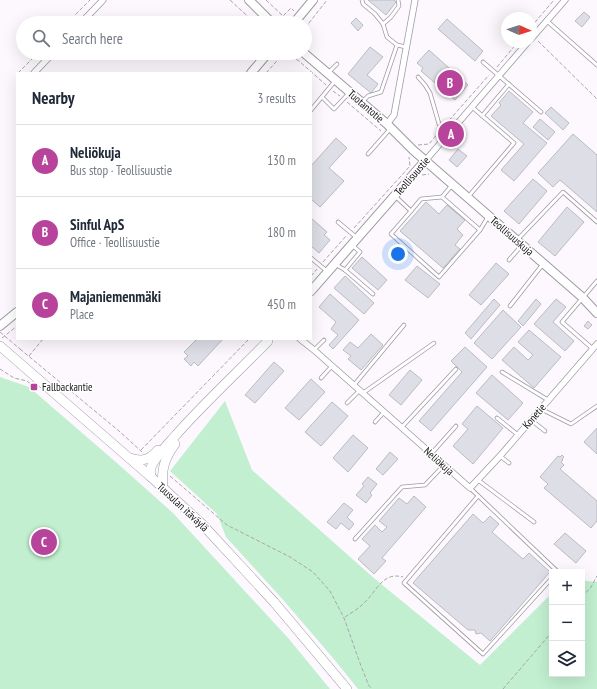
<!DOCTYPE html>
<meta charset="utf-8">
<style>
:root{--surface:#fff;--page:#f6f6f7;--text:#1f2937;--muted:#747a83;--line:#e0e1e3;--accent:#b8439b}
body{margin:0;font-family:"PT Sans Narrow",sans-serif;background:var(--page);color:var(--text)}
.controls{position:absolute;right:12px;bottom:12px;display:grid;overflow:hidden;border-radius:0px;box-shadow:0 4px 16px #0002}
.controls button{width:36px;height:36px;display:grid;place-items:center;padding:0;border:0;border-bottom:1px solid var(--line);background:var(--surface);color:var(--text);font:20px sans-serif}
.compass{position:absolute;left:501px;top:12px;width:36px;height:36px;border-radius:50%;background:var(--surface);box-shadow:0 4px 16px #0002;rotate:93deg}
.you{position:absolute;left:398px;top:254px;width:14px;height:14px;margin:-10px;border:3px solid #fff;border-radius:50%;background:#1a73e8;box-shadow:0 0 0 6px #1a73e833}
.badge{display:grid;place-items:center;width:26px;height:26px;border-radius:50%;background:var(--accent);color:#fff;font-size:13px;font-weight:700}
.pin{position:absolute;translate:-50% -50%;border:2px solid #fff;box-shadow:0 1px 4px #0006}
.list{margin:0;padding:0;list-style:none}
h2{display:flex;justify-content:space-between;align-items:center;height:52px;margin:0;padding:0 16px;font-size:17px}
h2 small{font-size:13px;font-weight:400;color:var(--muted)}
.list li{display:grid;grid-template-columns:26px 1fr auto;gap:12px;align-items:center;box-sizing:border-box;height:72px;padding:0 16px;border-top:1px solid var(--line)}
.list b{display:block;font-size:15px;white-space:nowrap}
.list p{margin:0;font-size:13px;white-space:nowrap;color:var(--muted)}
.list em{font-size:13px;font-style:normal;color:var(--muted)}
.icon{flex:none;width:22px;height:22px;fill:none;stroke:currentColor;stroke-width:2;stroke-linecap:round;stroke-linejoin:round}
.map{position:relative;flex:none;width:597px;height:689px;overflow:hidden}
.search{position:absolute;background:var(--surface);box-shadow:0 4px 16px #0002;left:16px;top:16px;width:296px;height:44px;display:flex;align-items:center;gap:10px;box-sizing:border-box;padding:0 14px;border-radius:22px;color:var(--muted);font-size:15px}
.panel{position:absolute;background:var(--surface);box-shadow:0 4px 16px #0002;left:16px;top:72px;width:296px;height:268px;border-radius:0px}
.map>svg:first-child{display:block}
.green{fill:#c2efd0}
.building{fill:#dddee6;stroke:#bbbbc4}
.lines{fill:none;stroke-linecap:round;stroke-linejoin:round}
.lane-casing{stroke:#9e99a1;stroke-width:4.5}
.street-casing{stroke:#9e99a1;stroke-width:7}
.secondary-casing{stroke:#9e99a1;stroke-width:10}
.primary-casing{stroke:#9e99a1;stroke-width:10}
.path{stroke:#a9a6ab;stroke-width:1;stroke-dasharray:4 2;stroke-linecap:butt}
.lane{stroke:#fff;stroke-width:3}
.street{stroke:#fff;stroke-width:5.5}
.secondary{stroke:#fff;stroke-width:8}
.primary{stroke:#fff;stroke-width:9}
.path-bridge{stroke:#a9a6ab;stroke-width:1;stroke-dasharray:4 2;stroke-linecap:butt}
.poi-dot{fill:#b8439b;stroke:#fff;stroke-width:1.5}
.labels{text-anchor:middle;stroke-width:3;stroke-linejoin:round;paint-order:stroke}
.street-label{font-size:11px;fill:#181719;stroke:#fff}
.poi-label{font-size:11px;fill:#181719;stroke:#fff;text-anchor:start}
</style>
<div class="map">
<svg width="597" height="689" viewBox="0 0 597 689">
<rect width="100%" height="100%" fill="#fcf8fe"/>
<g class="green">
<polygon points="0,377 29,387 118,464 173,513 289,639 330,689 0,689"/>
<polygon points="225,401 252,470 375,579 480,665 552,593 552,674 582,674 582,577 586,581 597,582 597,689 358,689 333,658 285,602 226,537 217,514 170,471"/>
</g>
<g class="building">
<polygon points="368,0 394,0 396,2 386,15"/>
<polygon points="584,12 590,17 582,27 575,21"/>
<polygon points="356,18 363,25 358,31 351,23"/>
<polygon points="447,19 483,51 475,61 438,29"/>
<polygon points="370,47 383,57 367,75 378,84 371,93 348,74"/>
<polygon points="429,50 468,85 455,100 421,71 423,68 417,63"/>
<polygon points="509,91 533,112 523,123 547,143 514,181 501,170 524,144 491,116 501,105 499,103"/>
<polygon points="551,107 569,123 563,130 545,113"/>
<polygon points="540,119 555,132 548,140 533,127"/>
<polygon points="573,134 597,155 597,212 560,180 553,187 538,173"/>
<polygon points="336,138 347,148 329,168 344,181 320,207 311,199 311,166"/>
<polygon points="458,149 467,156 457,167 449,160"/>
<polygon points="533,179 547,191 519,224 504,211"/>
<polygon points="426,202 439,214 447,205 465,220 457,229 463,235 455,245 460,249 443,268 400,231"/>
<polygon points="567,207 584,222 555,256 538,242"/>
<polygon points="311,218 327,232 324,235 330,240 319,253 311,246"/>
<polygon points="362,257 387,280 378,290 352,268"/>
<polygon points="496,263 509,274 481,305 469,295"/>
<polygon points="417,266 440,284 428,298 405,280"/>
<polygon points="345,276 374,303 364,314 334,288"/>
<polygon points="330,294 359,320 333,349 329,345 338,335 331,329 336,322 319,307"/>
<polygon points="494,299 500,305 471,339 465,333"/>
<polygon points="536,299 541,304 523,326 518,321"/>
<polygon points="556,299 566,307 553,322 574,341 565,351 534,324"/>
<polygon points="503,310 521,327 492,359 474,343"/>
<polygon points="588,321 592,325 588,329 584,326"/>
<polygon points="529,330 561,357 534,388 502,360 514,347 528,360 533,355 518,342"/>
<polygon points="371,334 383,345 361,370 348,359 351,356 343,350 350,342 358,348"/>
<polygon points="197,339 223,339 198,366 194,362 191,366 184,359 188,356 184,352"/>
<polygon points="465,347 487,367 431,431 419,421 462,372 451,361"/>
<polygon points="274,362 284,371 255,403 245,395"/>
<polygon points="410,370 422,380 401,405 389,395"/>
<polygon points="492,375 523,403 508,420 476,393"/>
<polygon points="311,379 325,392 299,420 285,408"/>
<polygon points="332,402 348,416 321,446 305,432"/>
<polygon points="477,406 503,428 473,464 453,446 468,429 462,424"/>
<polygon points="597,428 597,454 584,442"/>
<polygon points="353,435 368,448 348,472 333,458"/>
<polygon points="390,452 398,459 383,475 376,469"/>
<polygon points="562,455 564,457 562,459 563,460 561,462 564,465 560,469 597,501 597,521 591,528 544,488 548,484 540,477 558,456 560,457"/>
<polygon points="368,477 377,484 370,493 372,495 366,503 356,495 364,486 362,484"/>
<polygon points="414,496 426,507 382,558 386,561 374,574 358,559 370,546 362,539 375,525 382,532 387,527 379,521 399,498 407,504"/>
<polygon points="344,503 353,510 347,517 354,524 349,530 341,523 336,529 327,522"/>
<polygon points="473,514 483,523 490,516 499,524 492,532 523,559 529,553 550,572 490,641 481,633 476,634 475,630 468,630 413,583"/>
<polygon points="565,533 586,551 576,563 554,544"/>
</g>
<g class="lines">
<defs>
<g id="lane">
<polyline points="362,0 363,4 375,14 383,24 387,37 397,45"/>
<polyline points="547,21 597,65"/>
<polyline points="383,24 391,17 399,6 398,0"/>
<polyline points="483,62 541,112"/>
<polyline points="328,73 337,64"/>
<polyline points="418,77 425,85 430,93 439,124 443,129 449,133"/>
<polyline points="322,97 334,109 349,93"/>
<polyline points="362,102 368,96 381,92 397,45 406,47"/>
<polyline points="311,110 335,81"/>
<polyline points="482,116 509,84"/>
<polyline points="368,154 391,128"/>
<polyline points="452,185 442,197 480,230"/>
<polyline points="395,196 411,211 421,199 442,197"/>
<polyline points="468,197 514,143 472,107"/>
<polyline points="411,211 391,234 439,277 480,230 488,217"/>
<polyline points="338,222 356,237"/>
<polyline points="518,239 563,192 597,222"/>
<polyline points="311,258 328,272"/>
<polyline points="509,260 522,245"/>
<polyline points="335,264 345,270 373,294"/>
<polyline points="345,270 360,252 352,245"/>
<polyline points="510,306 543,264"/>
<polyline points="593,349 562,322 597,281"/>
<polyline points="314,350 324,340"/>
<polyline points="502,372 548,400"/>
<polyline points="321,378 332,366"/>
<polyline points="354,385 404,325"/>
<polyline points="363,393 434,343"/>
<polyline points="347,403 360,390"/>
<polyline points="541,408 545,411 571,424 597,406"/>
<polyline points="497,418 518,435"/>
<polyline points="531,420 545,431"/>
<polyline points="375,422 384,412"/>
<polyline points="402,427 456,369"/>
<polyline points="431,454 456,426"/>
<polyline points="500,456 509,463"/>
<polyline points="478,480 534,522"/>
<polyline points="470,488 558,572"/>
<polyline points="478,496 404,583 483,654 552,578"/>
<polyline points="355,539 402,487 425,485 444,465"/>
</g>
<g id="street">
<polyline points="81,23 103,0"/>
<polyline points="531,39 565,0"/>
<polyline points="34,73 53,53"/>
<polyline points="387,124 394,115 415,0"/>
<polyline points="425,161 528,42"/>
<polyline points="300,339 314,350 470,488 500,456 597,344"/>
</g>
<g id="secondary">
<polyline points="249,0 272,23"/>
<polyline points="294,23 313,0"/>
<polyline points="304,53 387,124 413,150 582,297 597,313"/>
<polyline points="251,73 268,53"/>
<polyline points="311,291 425,161"/>
<polyline points="0,326 17,312"/>
</g>
<g id="primary">
<polyline points="0,346 151,477 202,524 274,602 347,689"/>
<path d="M130,458c13,4 19,2 28,-8"/>
<path d="M151,477c-1,-4 -1,-8 1,-12 5,-10 15,-20 23,-29 29,-33 62,-63 93,-95"/>
<path d="M163,489c-2,-19 1,-30 12,-45"/>
</g>
</defs>
<use href="#lane" class="lane-casing"/>
<use href="#street" class="street-casing"/>
<use href="#secondary" class="secondary-casing"/>
<use href="#primary" class="primary-casing"/>
<g class="path">
<polyline points="230,0 255,23"/>
<polyline points="266,0 283,16 291,8 294,11"/>
<polyline points="67,23 90,0"/>
<polyline points="531,27 554,0"/>
<polyline points="305,28 327,0"/>
<polyline points="538,41 597,99"/>
<polyline points="286,53 299,61 326,85"/>
<polyline points="497,67 518,42"/>
<polyline points="18,73 38,53"/>
<polyline points="266,73 284,53"/>
<polyline points="17,74 17,77"/>
<polyline points="333,91 340,96"/>
<polyline points="347,102 381,131"/>
<polyline points="445,125 489,75"/>
<polyline points="418,145 429,144 439,132"/>
<polyline points="422,175 429,174"/>
<polyline points="354,228 410,166 409,157"/>
<polyline points="323,262 346,236"/>
<polyline points="311,276 317,269"/>
<polyline points="2,338 17,326"/>
<polyline points="20,349 119,431 142,452"/>
<polyline points="29,356 43,339"/>
<polyline points="0,369 14,378 27,381 33,386"/>
<polyline points="141,450 249,339"/>
<polyline points="170,476 227,525 290,557 313,572 330,591 344,618 361,666 369,686 372,689"/>
<polyline points="582,597 591,587 597,576"/>
<path d="M345,617c6,-4 13,-8 18,-13 13,-11 19,-33 40,-27"/>
<polyline points="503,689 552,632"/>
</g>
<use href="#lane" class="lane"/>
<use href="#street" class="street"/>
<use href="#secondary" class="secondary"/>
<use href="#primary" class="primary"/>
<polyline class="path-bridge" points="0,332 20,349"/>
</g>
<rect class="poi-dot" x="30" y="383" width="8" height="8" rx="2"/>
<g class="labels">
<g class="street-label">
<text transform="translate(366 106) rotate(41)" y="4">Tuotantotie</text>
<text transform="translate(412 176) rotate(-49)" y="4">Teollisuustie</text>
<text transform="translate(512 236) rotate(41)" y="4">Teollisuuskuja</text>
<text transform="translate(534 416) rotate(-49)" y="4">Konetie</text>
<text transform="translate(439 461) rotate(42)" y="4">Neliökuja</text>
<text transform="translate(183 507) rotate(43)" y="4">Tuusulan itäväylä</text>
</g>
<g class="poi-label">
<text x="42" y="391">Fallbackantie</text>
</g>
</g>
</svg>
<div class="controls">
<button>+</button>
<button>−</button>
<button><svg class="icon" aria-label="layers" viewBox="0 0 24 24"><path d="M12 4l9 5-9 5-9-5zM3 14l9 5 9-5"/></svg></button>
</div>
<svg class="compass" viewBox="-18 -18 36 36"><path d="M0-13l5 13h-10z" fill="#e53935"/><path d="M0 13l5-13h-10z" fill="#747a83"/></svg>
<div class="you"></div>
<div class="pin badge" style="left:451px;top:134px">A</div>
<div class="pin badge" style="left:450px;top:83px">B</div>
<div class="pin badge" style="left:44px;top:542px">C</div>
<div class="search"><svg class="icon" aria-label="search" viewBox="0 0 24 24"><circle cx="10" cy="10" r="6"/><path d="M15 15l6 6"/></svg>Search here</div>
<section class="panel">
<h2>Nearby<small>3 results</small></h2>
<ul class="list">
<li><span class="badge">A</span><div><b>Neliökuja</b><p>Bus stop · Teollisuustie</p></div><em>130 m</em></li>
<li><span class="badge">B</span><div><b>Sinful ApS</b><p>Office · Teollisuustie</p></div><em>180 m</em></li>
<li><span class="badge">C</span><div><b>Majaniemenmäki</b><p>Place</p></div><em>450 m</em></li>
</ul>
</section>
</div>
